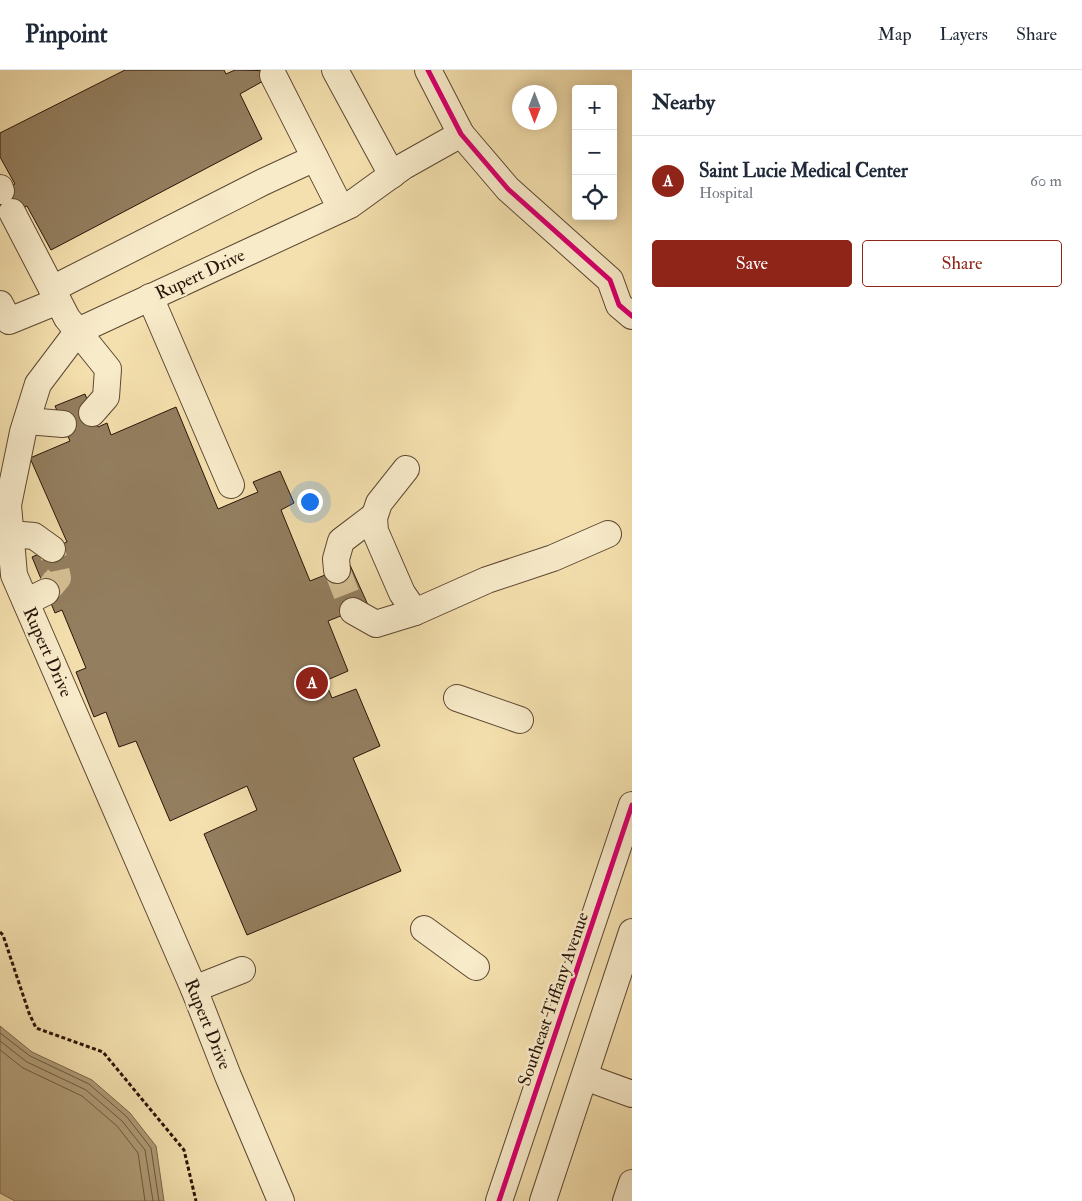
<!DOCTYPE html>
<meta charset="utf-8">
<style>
:root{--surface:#fff;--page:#f2f2f3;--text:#1f2937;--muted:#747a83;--line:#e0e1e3;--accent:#8f2418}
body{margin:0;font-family:"IM FELL Double Pica",serif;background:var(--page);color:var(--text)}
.controls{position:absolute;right:15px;top:15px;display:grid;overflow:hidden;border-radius:5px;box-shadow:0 2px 12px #0003}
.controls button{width:45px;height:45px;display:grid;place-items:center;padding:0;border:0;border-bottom:1px solid var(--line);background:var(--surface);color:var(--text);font:25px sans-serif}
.compass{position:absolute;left:512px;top:15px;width:45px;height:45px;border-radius:50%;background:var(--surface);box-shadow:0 2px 12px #0003;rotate:180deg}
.you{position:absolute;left:309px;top:431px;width:18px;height:18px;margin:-12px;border:4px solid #fff;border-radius:50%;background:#1a73e8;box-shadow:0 0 0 8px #1a73e833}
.badge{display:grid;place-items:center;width:32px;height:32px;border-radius:50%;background:var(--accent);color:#fff;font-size:16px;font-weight:700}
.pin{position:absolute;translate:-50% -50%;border:2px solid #fff;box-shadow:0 1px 5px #0006}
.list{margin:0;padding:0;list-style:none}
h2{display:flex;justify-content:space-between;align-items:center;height:65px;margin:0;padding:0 20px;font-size:21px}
h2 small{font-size:16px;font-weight:400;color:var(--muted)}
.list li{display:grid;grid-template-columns:32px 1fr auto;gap:15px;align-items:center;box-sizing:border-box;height:90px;padding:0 20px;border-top:1px solid var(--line)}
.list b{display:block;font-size:19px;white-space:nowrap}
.list p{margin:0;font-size:16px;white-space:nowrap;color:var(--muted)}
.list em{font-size:16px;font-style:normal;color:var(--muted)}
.actions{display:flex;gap:10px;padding:15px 20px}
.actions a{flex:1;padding:11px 0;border:1px solid var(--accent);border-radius:5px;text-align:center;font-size:18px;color:var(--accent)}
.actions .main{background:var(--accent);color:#fff}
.icon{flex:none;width:28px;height:28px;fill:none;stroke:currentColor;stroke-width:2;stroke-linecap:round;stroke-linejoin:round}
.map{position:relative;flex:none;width:632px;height:1131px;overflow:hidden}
header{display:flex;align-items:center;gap:30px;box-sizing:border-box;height:70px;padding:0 25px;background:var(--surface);border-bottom:1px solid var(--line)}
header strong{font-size:24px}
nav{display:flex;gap:28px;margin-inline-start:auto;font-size:18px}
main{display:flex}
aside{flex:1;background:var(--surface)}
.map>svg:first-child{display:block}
.water{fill:#af9b76;stroke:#7a654a}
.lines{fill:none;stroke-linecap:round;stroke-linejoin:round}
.shore{stroke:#6c5840;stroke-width:1}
.building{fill:#937e5f;stroke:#2a1409}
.minor-tunnel{stroke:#d6c195;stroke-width:26;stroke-dasharray:26 13;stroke-linecap:butt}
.minor-casing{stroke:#5c4732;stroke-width:28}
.path{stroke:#2a1409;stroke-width:3;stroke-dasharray:4 2.5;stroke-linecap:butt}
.minor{stroke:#f8ebca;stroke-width:26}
.cycleway-casing{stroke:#f8ebca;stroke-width:8}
.cycleway{stroke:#d6006c;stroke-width:5}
.labels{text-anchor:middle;stroke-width:5;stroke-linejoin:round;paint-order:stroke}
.street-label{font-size:18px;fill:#2a1409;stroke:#f8ebca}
</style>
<header>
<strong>Pinpoint</strong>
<nav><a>Map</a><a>Layers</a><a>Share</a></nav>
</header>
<main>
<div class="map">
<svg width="632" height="1131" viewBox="0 0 632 1131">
<rect width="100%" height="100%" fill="#f4e0ae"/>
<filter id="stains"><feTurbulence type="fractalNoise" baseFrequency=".004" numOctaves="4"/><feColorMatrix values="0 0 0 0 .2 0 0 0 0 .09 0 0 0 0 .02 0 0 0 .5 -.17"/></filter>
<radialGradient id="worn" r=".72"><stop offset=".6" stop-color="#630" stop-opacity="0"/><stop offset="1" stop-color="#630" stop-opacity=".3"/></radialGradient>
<polygon class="water" points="0,956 32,982 92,1010 130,1043 156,1076 164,1131 15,1131 0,1123"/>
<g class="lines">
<g class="shore">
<polyline points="0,963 30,986 89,1014 127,1047 151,1078 159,1131"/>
<polyline points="0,971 27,992 86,1020 122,1051 145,1080 153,1131"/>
<polyline points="0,980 23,998 82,1026 117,1056 138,1083 145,1131"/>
</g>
</g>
<g class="building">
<polygon points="125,0 224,0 226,4 235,0 281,1 240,24 262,69 51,180 27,136 0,148 0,122 15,114 0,87 0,63"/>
<polygon points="85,324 98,357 107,353 111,365 176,337 218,439 258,422 253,412 280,401 294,433 281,440 310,511 350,495 368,535 328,551 348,601 325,611 332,628 356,619 380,676 353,688 401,801 247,865 204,764 257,740 247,716 170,751 136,671 119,677 106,642 94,647 76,602 86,598 62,540 55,543 32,487 67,472 30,388 70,371 55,336"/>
</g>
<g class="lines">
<g class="minor-tunnel">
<polyline points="337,500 353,541"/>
<polyline points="46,522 58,508 52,479"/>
</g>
<defs>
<g id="minor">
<polyline points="335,0 392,105"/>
<polyline points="428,0 461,64 508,119 610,210 619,235 632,246"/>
<polyline points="273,5 341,139"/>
<polyline points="0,118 1,121"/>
<polyline points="12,142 52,219 263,112 315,88"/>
<polyline points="52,219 67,248 108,299 106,327 92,343"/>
<polyline points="150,227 231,415"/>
<polyline points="0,234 9,251 58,231"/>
<polyline points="27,351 63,354"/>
<polyline points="406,399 379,433 374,448 375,461 402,523 415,542 487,510 553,488 608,464"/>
<polyline points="10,464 34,466 52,479"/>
<polyline points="337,500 336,489 341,471 374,446"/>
<polyline points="26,532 46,522"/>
<polyline points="353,541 376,554 415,542"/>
<polyline points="457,628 520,650"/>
<polyline points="424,859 476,897"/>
<polyline points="194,919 242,900"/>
<polyline points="585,1007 632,1024"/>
<polyline points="281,1131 228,1006 194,919 14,505 8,435 23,362 38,314 78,261 350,135 404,96 461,64"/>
<polyline points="499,1131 632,735"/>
<polyline points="543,1131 632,862"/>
<polyline points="626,1131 632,1113"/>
</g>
</defs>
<use href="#minor" class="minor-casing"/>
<polyline class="path" points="0,862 3,865 29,943 36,958 103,982 184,1080 196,1131"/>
<use href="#minor" class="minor"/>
<defs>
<g id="cycleway">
<polyline points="428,0 461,64 508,119 610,210 619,235 632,246"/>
<polyline points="499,1131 632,735"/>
</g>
</defs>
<use href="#cycleway" class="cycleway-casing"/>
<use href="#cycleway" class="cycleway"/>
</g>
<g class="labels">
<g class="street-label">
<text transform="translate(200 204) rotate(-25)" y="6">Rupert Drive</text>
<text transform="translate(48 582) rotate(66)" y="6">Rupert Drive</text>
<text transform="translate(553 929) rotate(-71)" y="6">Southeast Tiffany Avenue</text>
<text transform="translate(208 954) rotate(68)" y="6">Rupert Drive</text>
</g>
</g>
<rect width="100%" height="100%" filter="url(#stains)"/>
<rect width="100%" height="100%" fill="url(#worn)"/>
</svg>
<div class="controls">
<button>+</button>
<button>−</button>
<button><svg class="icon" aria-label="locate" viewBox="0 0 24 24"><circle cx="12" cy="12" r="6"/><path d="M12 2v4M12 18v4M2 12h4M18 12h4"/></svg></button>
</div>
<svg class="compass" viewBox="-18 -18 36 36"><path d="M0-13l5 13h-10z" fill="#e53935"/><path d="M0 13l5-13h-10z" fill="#747a83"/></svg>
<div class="you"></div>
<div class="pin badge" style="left:312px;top:613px">A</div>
</div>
<aside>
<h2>Nearby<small></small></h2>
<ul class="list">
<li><span class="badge">A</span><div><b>Saint Lucie Medical Center</b><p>Hospital</p></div><em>60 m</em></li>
</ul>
<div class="actions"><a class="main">Save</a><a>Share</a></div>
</aside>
</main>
